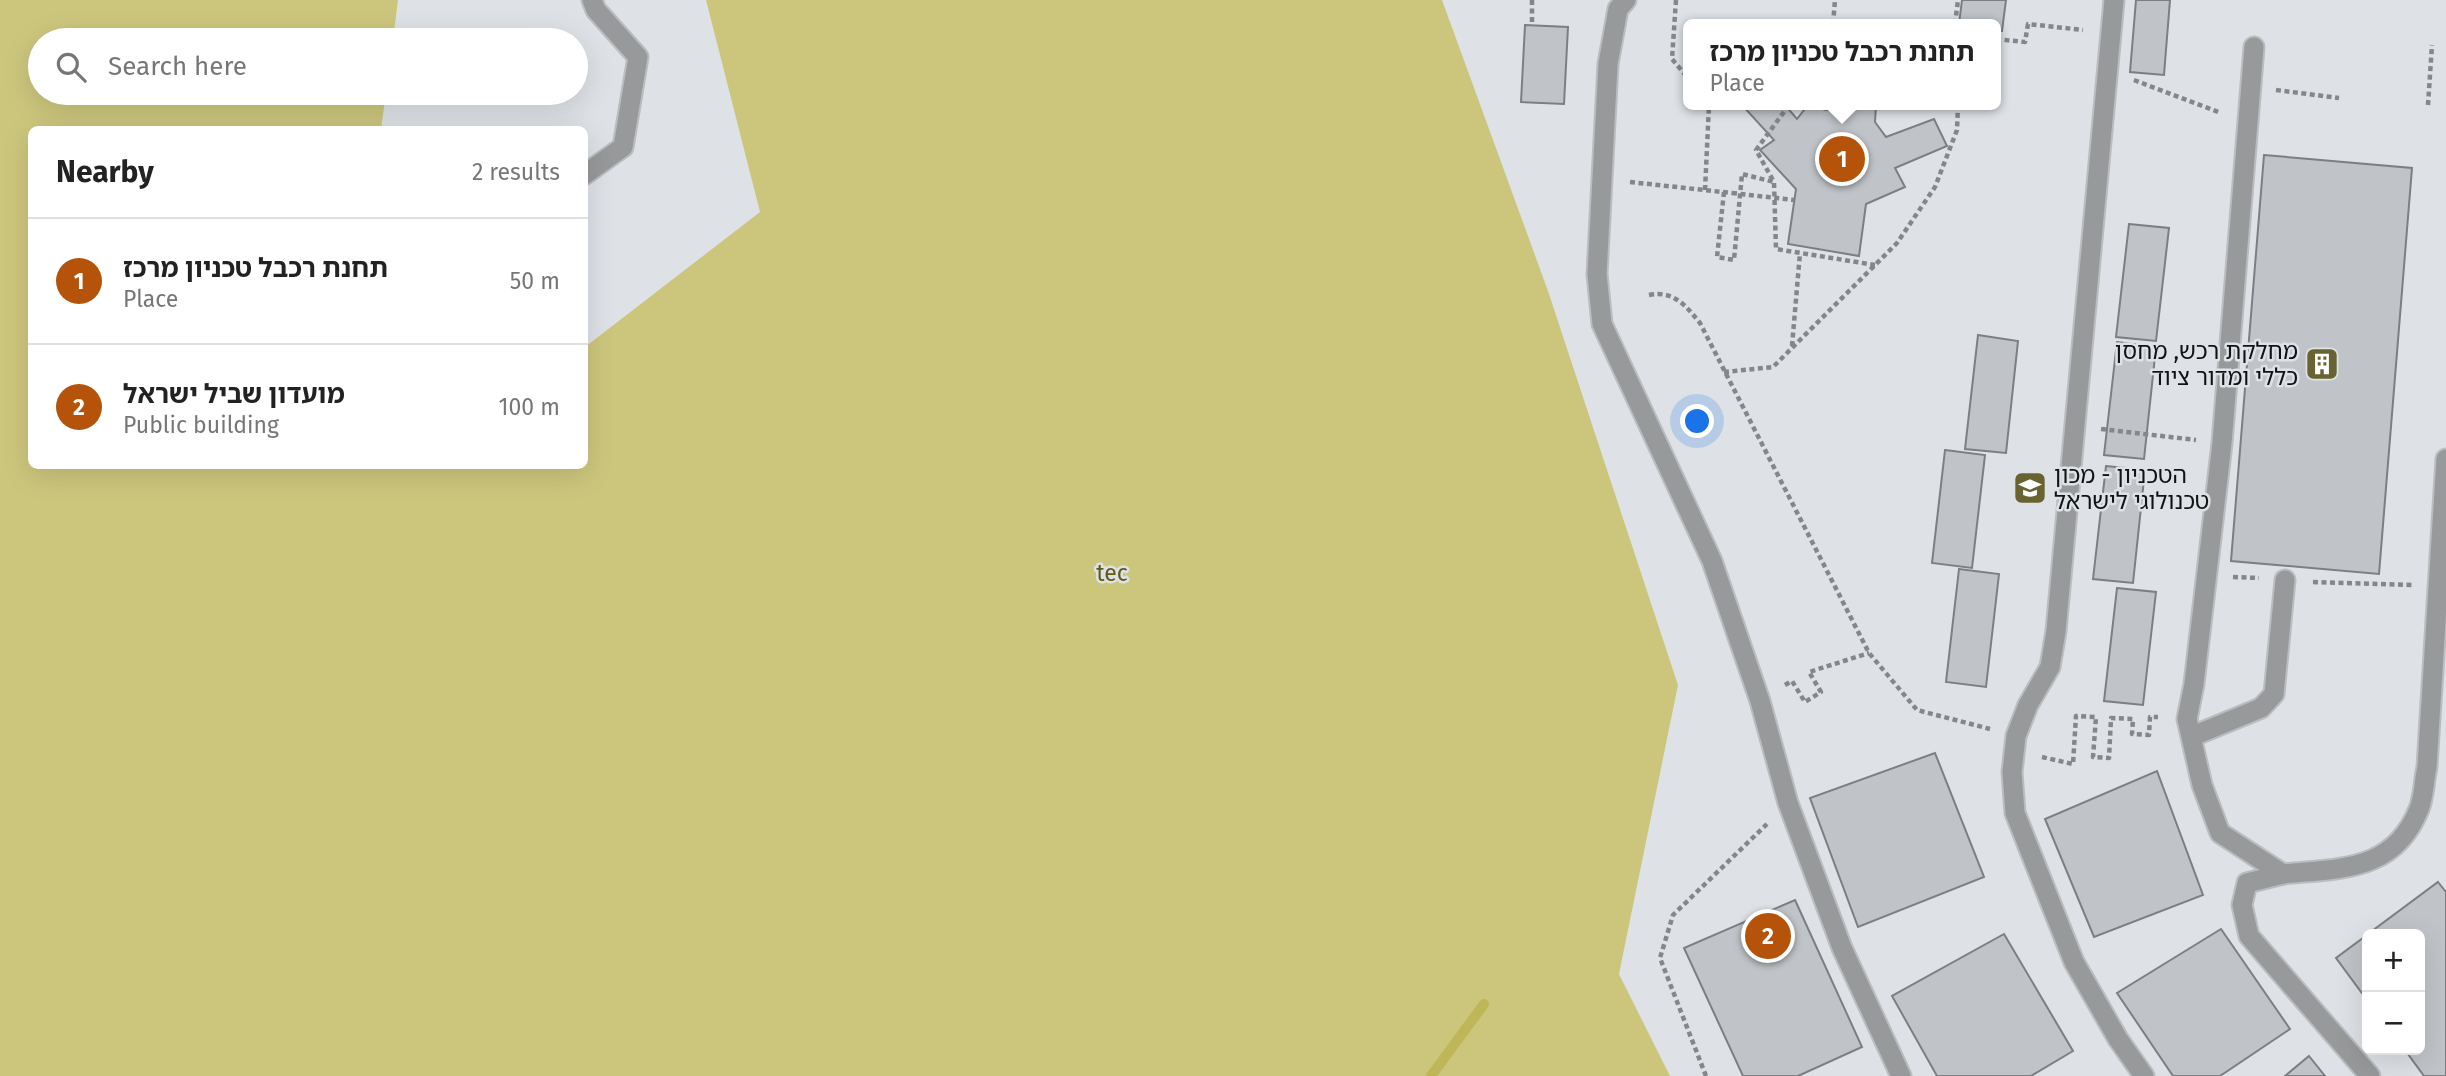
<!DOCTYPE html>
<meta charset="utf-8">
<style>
:root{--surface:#fff;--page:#f2f2f2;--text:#222;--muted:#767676;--line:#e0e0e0;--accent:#b45309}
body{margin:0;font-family:"Fira Sans","Noto Sans Hebrew",sans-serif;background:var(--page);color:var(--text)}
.controls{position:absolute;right:21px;bottom:21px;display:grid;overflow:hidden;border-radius:10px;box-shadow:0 7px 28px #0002}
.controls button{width:63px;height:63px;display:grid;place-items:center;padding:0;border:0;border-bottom:2px solid var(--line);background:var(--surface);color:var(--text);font:35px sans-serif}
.you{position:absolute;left:1698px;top:422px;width:24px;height:24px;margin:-18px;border:5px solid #fff;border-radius:50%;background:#1a73e8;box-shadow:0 0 0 10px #1a73e833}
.badge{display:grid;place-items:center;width:46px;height:46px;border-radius:50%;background:var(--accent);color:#fff;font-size:23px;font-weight:700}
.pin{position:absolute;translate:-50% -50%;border:4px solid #fff;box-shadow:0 2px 7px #0006}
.popup{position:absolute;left:1683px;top:19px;width:318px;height:91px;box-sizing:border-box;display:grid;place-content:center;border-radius:10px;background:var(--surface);filter:drop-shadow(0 2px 5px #0005);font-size:23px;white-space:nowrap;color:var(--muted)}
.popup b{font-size:26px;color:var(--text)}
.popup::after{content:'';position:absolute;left:50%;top:100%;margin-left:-14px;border:14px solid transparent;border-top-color:var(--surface)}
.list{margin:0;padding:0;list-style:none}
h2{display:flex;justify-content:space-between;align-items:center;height:91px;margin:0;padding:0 28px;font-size:30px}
h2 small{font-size:23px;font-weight:400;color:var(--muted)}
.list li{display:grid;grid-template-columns:46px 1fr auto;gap:21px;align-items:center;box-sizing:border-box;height:126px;padding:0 28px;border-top:2px solid var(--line)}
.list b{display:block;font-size:26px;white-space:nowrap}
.list p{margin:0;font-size:23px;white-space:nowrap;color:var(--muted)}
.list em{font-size:23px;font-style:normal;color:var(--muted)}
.icon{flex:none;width:38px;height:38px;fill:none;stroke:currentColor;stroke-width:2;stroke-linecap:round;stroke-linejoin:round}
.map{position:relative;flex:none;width:2446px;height:1076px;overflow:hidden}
.search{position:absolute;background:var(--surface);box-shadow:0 7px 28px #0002;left:28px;top:28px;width:560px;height:77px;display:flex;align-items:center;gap:18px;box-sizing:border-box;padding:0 24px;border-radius:38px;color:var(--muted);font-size:26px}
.panel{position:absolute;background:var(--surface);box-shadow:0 7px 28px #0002;left:28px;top:126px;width:560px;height:343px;border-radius:10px}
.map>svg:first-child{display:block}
.green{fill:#ccc67d}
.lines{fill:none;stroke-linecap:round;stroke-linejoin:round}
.stream{stroke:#beb657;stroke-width:10}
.building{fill:#c0c4c8;stroke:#7b7f82;stroke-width:2}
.minor-casing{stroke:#b9bdc0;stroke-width:23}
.path{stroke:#84878a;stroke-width:4.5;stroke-dasharray:5 3.5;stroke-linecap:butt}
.minor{stroke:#97999a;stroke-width:19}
.path-bridge{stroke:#84878a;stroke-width:4.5;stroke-dasharray:5 3.5;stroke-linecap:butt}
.labels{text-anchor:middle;stroke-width:5;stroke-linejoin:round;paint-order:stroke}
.poi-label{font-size:23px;fill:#101213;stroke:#dee2e6;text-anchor:end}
.park-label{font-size:23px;fill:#605a13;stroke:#dee2e6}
</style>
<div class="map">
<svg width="2446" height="1076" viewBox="0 0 2446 1076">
<rect width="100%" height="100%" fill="#dee2e6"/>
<polygon class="green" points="0,0 398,0 393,40 40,40 40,93 386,93 381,129 32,130 32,466 584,466 585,347 760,212 706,0 1442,0 1548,291 1678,685 1619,974 1670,1076 0,1076"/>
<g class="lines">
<polyline class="stream" points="1431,1076 1484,1004"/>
</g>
<g class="building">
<polygon points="1962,0 2006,0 2002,31 1996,31 1996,24 1959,24"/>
<polygon points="2136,0 2170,0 2164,75 2130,72"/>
<polygon points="1525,25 1568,27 1564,104 1521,102"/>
<polygon points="1742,105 1785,105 1797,119 1808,105 1876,105 1875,122 1886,137 1934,119 1947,146 1895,168 1905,187 1866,204 1859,256 1788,244 1796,189 1760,150 1774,140"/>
<polygon points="2264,155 2412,168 2379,574 2231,561"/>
<polygon points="2129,224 2169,228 2156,341 2116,337"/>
<polygon points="1978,335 2018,341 2006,453 1965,449"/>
<polygon points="2117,342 2156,347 2144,459 2104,455"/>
<polygon points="1945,450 1985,455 1972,568 1932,563"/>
<polygon points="2106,466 2145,470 2133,583 2093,579"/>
<polygon points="1959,569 1999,574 1986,687 1946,682"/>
<polygon points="2117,588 2156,592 2143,705 2104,701"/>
<polygon points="1935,753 1984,877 1858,927 1810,798"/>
<polygon points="2157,771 2203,895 2094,937 2045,819"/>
<polygon points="2438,882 2446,892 2446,1076 2424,1076 2405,1050 2420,1050 2420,934 2368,934"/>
<polygon points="1795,900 1862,1047 1798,1076 1743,1076 1684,948"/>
<polygon points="2221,929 2290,1029 2220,1076 2173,1076 2117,993"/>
<polygon points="2004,934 2073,1051 2031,1076 1937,1076 1892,996"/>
<polygon points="2367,935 2367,1000 2336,958"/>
<polygon points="2309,1056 2325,1076 2285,1076"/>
</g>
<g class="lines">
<defs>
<g id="minor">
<polyline points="1626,0 1618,9 1608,64 1597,274 1602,324 1712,561 1760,701 1788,803 1842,948 1901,1076"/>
<polyline points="2114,0 2056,631 2050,667 2028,705 2016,736 2012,772 2015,813 2074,962 2118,1039 2144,1076"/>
<polyline points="2254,47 2222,443 2194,684 2187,719 2202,785 2220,833 2283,874 2247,883 2242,905 2249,936 2370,1076"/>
<polyline points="584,175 623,147 638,57 596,10 592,0"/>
<polyline points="2193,736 2261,708 2274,694 2285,580"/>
<path d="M2283,874c58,-6 111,-2 136,-65 5,-12 5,-29 8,-42l19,-308"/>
</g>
</defs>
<use href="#minor" class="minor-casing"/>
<g class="path">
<polyline points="1532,0 1532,23"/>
<polyline points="1676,0 1672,59 1688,78"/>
<polyline points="1833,24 1835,0"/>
<polyline points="1955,24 1958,0"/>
<polyline points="1996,39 2025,42 2028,24 2083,30"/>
<polyline points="2134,80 2221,113"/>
<polyline points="2276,90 2339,98"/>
<polyline points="1789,105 1756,150 1774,182 1776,249 1875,265"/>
<polyline points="2428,105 2432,45"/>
<polyline points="1826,111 1826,105"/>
<polyline points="1630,182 1732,193"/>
<polyline points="1705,190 1709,105"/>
<polyline points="1724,192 1717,257 1734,260 1742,174 1774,182"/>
<path d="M1649,295c25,-5 37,11 51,28l169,330 48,57 73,19"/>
<polyline points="1792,346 1800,253"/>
<polyline points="1724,372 1773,367 1897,243 1935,187 1957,130 1958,105"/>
<polyline points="2101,429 2196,440"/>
<polyline points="2233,577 2259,578"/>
<polyline points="2313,582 2413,585"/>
<polyline points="1785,685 1792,681 1805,702 1821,692 1809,672 1869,653"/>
<polyline points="2042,757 2073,764 2076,716 2096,717 2093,757 2109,758 2111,718 2133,719 2132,734 2149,735 2150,717 2158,717"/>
<polyline points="1706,1076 1660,958 1673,915 1767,824"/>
</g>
<use href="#minor" class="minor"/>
<polyline class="path-bridge" points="1732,193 1794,200"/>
</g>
<defs>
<symbol id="building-square" viewBox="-11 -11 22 22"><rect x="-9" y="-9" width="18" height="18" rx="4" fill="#686330" stroke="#dee2e6"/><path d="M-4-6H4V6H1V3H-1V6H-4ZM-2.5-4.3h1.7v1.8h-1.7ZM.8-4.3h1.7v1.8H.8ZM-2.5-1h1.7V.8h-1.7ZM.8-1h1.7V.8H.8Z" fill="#fff"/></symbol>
<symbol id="university-square" viewBox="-11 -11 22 22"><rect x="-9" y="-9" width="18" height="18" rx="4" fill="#686330" stroke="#dee2e6"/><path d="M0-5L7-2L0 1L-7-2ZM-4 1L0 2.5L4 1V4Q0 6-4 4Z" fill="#fff"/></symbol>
</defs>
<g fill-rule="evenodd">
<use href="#building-square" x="2303" y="345" width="38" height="38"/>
<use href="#university-square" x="2011" y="469" width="38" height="38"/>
</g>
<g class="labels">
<g class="poi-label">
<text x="2298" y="359">מחלקת רכש, מחסן<tspan x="2298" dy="26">כללי ומדור ציוד</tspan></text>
<text x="2054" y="483" text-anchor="start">הטכניון - מכון<tspan x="2054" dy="26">טכנולוגי לישראל</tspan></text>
</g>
<g class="park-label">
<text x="1112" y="581">tec</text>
</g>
</g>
</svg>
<div class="controls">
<button>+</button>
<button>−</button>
</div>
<div class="you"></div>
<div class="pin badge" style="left:1842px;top:159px">1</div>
<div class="popup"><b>תחנת רכבל טכניון מרכז</b>Place</div>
<div class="pin badge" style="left:1768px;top:936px">2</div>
<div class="search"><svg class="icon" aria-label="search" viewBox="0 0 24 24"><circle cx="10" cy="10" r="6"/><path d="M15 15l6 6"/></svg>Search here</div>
<section class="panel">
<h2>Nearby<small>2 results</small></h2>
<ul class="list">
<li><span class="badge">1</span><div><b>תחנת רכבל טכניון מרכז</b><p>Place</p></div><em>50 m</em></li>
<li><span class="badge">2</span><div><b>מועדון שביל ישראל</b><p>Public building</p></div><em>100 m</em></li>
</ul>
</section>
</div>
